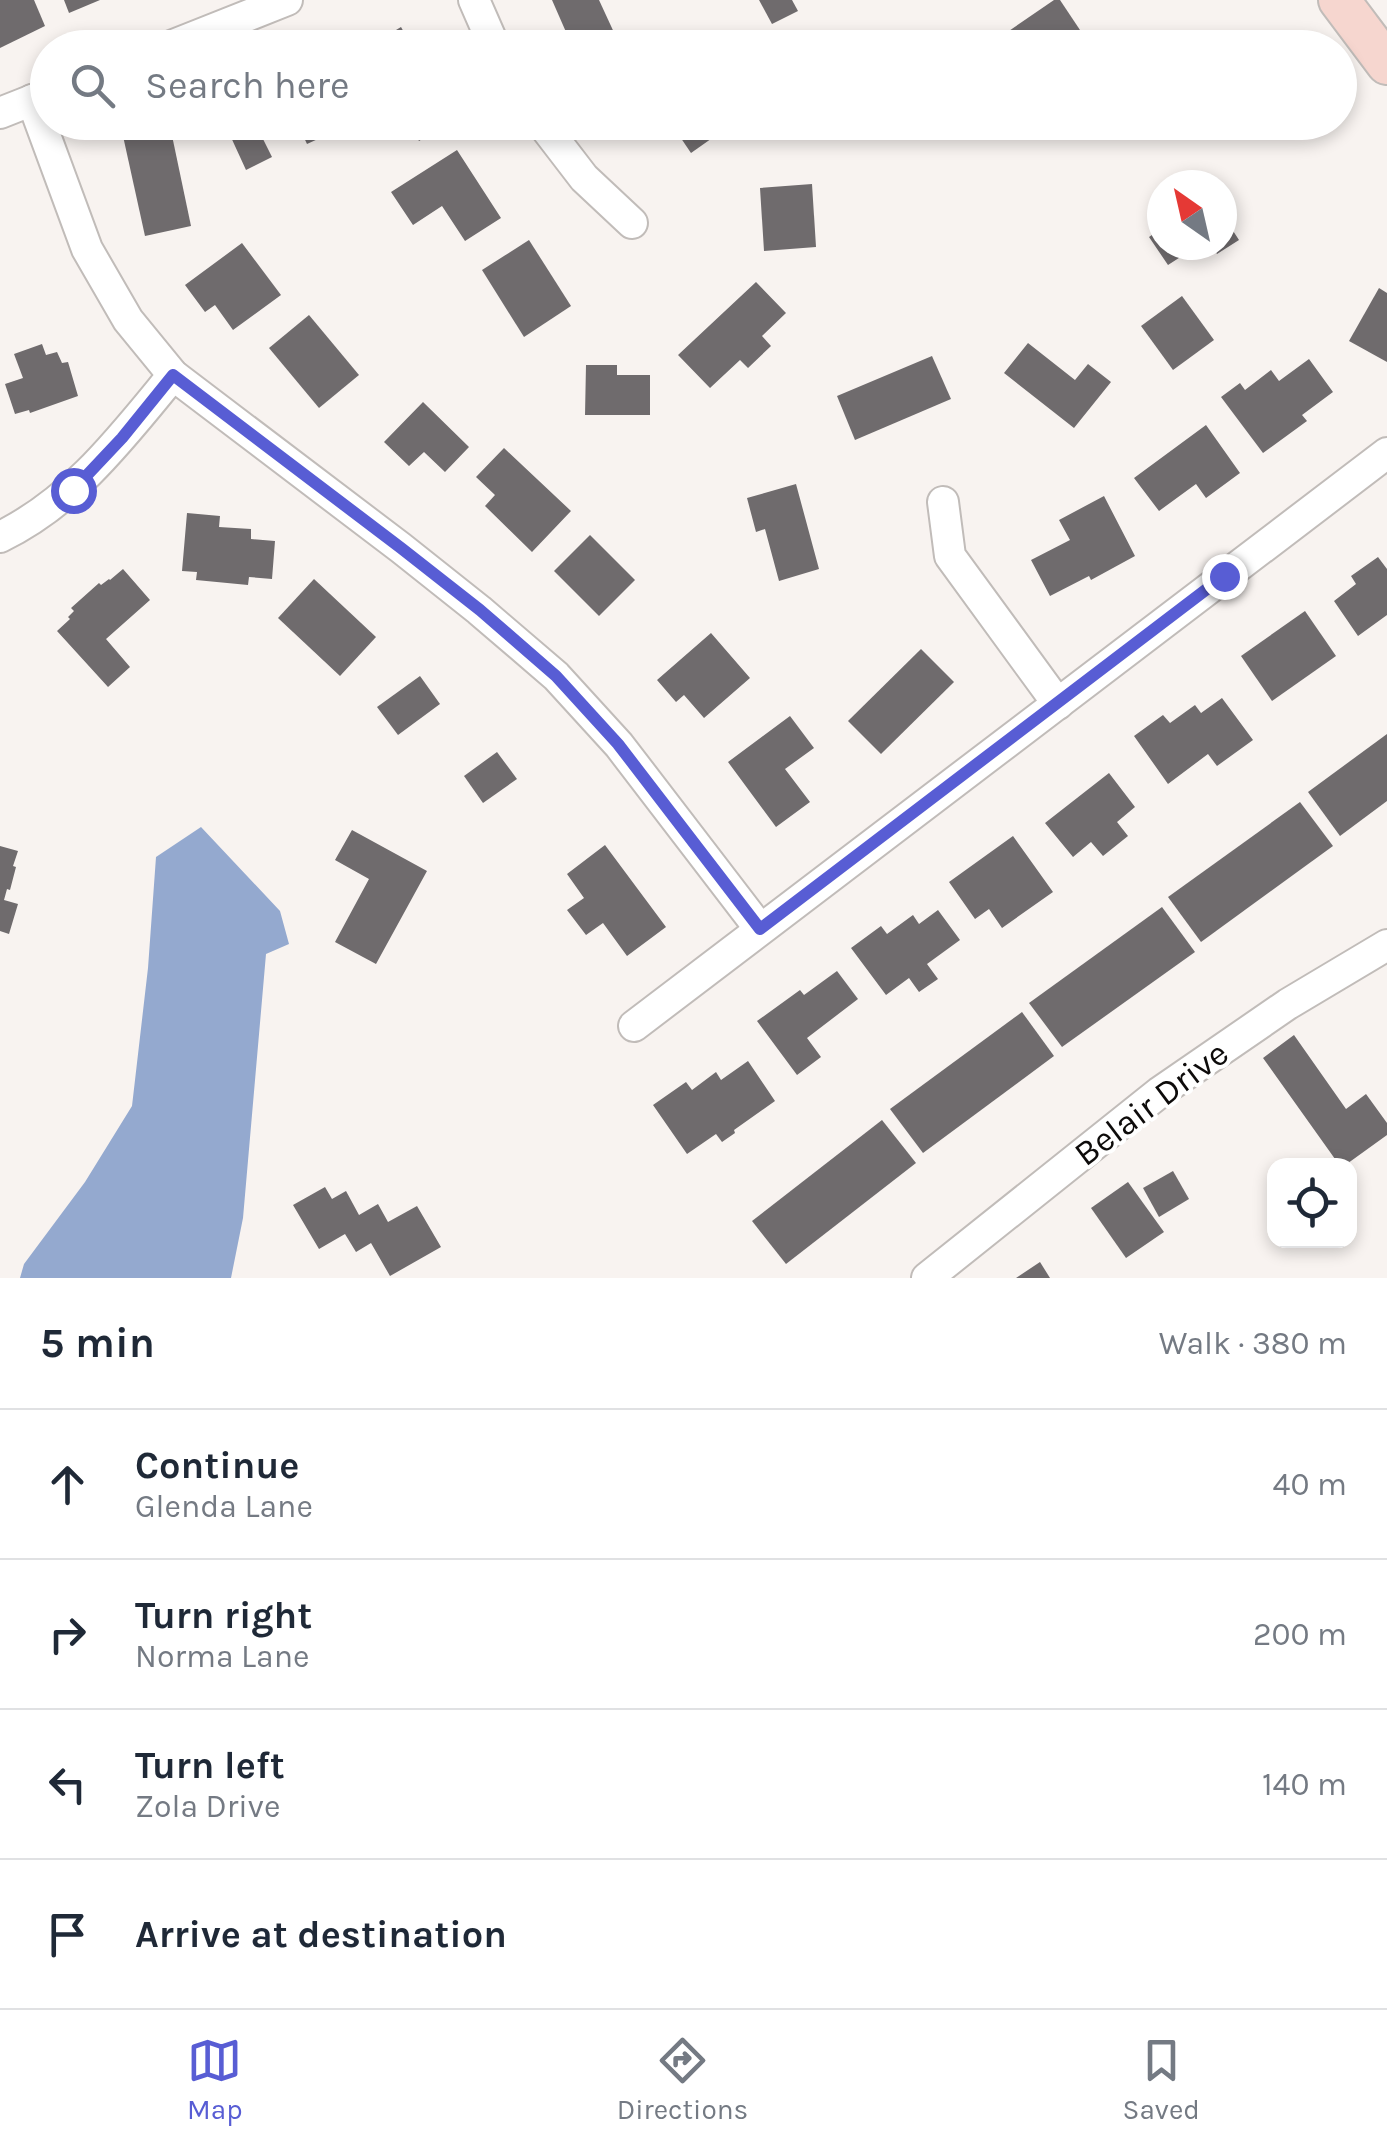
<!DOCTYPE html>
<meta charset="utf-8">
<style>
:root{--surface:#fff;--page:#f6f6f7;--text:#1f2937;--muted:#747a83;--line:#e0e1e3;--accent:#585dd4}
body{margin:0;font-family:Karla,sans-serif;background:var(--page);color:var(--text)}
.controls{position:absolute;right:30px;bottom:30px;display:grid;overflow:hidden;border-radius:20px;box-shadow:0 5px 15px #0003}
.controls button{width:90px;height:90px;display:grid;place-items:center;padding:0;border:0;border-bottom:2px solid var(--line);background:var(--surface);color:var(--text);font:50px sans-serif}
.compass{position:absolute;left:1147px;top:170px;width:90px;height:90px;border-radius:50%;background:var(--surface);box-shadow:0 5px 15px #0003;rotate:326deg}
.stop{position:absolute;width:30px;height:30px;margin:-22px;border:8px solid #585dd4;border-radius:50%;background:#fff}
.stop.end{background:#585dd4;border-color:#fff;box-shadow:0 2px 10px #0008}
.list{margin:0;padding:0;list-style:none}
h2{display:flex;justify-content:space-between;align-items:center;height:130px;margin:0;padding:0 40px;font-size:42px}
h2 small{font-size:32px;font-weight:400;color:var(--muted)}
.list li{display:grid;grid-template-columns:65px 1fr auto;gap:30px;align-items:center;box-sizing:border-box;height:150px;padding:0 40px;border-top:2px solid var(--line)}
.list b{display:block;font-size:38px;white-space:nowrap}
.list p{margin:0;font-size:32px;white-space:nowrap;color:var(--muted)}
.list em{font-size:32px;font-style:normal;color:var(--muted)}
.icon{flex:none;width:55px;height:55px;fill:none;stroke:currentColor;stroke-width:2;stroke-linecap:round;stroke-linejoin:round}
.map{position:relative;flex:none;width:1387px;height:1278px;overflow:hidden}
.search{position:absolute;background:var(--surface);box-shadow:0 5px 15px #0003;left:30px;right:30px;top:30px;height:110px;display:flex;align-items:center;gap:25px;box-sizing:border-box;padding:0 35px;border-radius:55px;color:var(--muted);font-size:38px}
.sheet{height:730px;background:var(--surface)}
nav{display:flex;justify-content:space-around;align-items:center;box-sizing:border-box;height:140px;border-top:2px solid var(--line);background:var(--surface);font-size:28px;color:var(--muted)}
nav a{display:grid;justify-items:center;gap:5px}
nav .on{color:var(--accent)}
.map>svg:first-child{display:block}
.water{fill:#94a9cf}
.building{fill:#6f6b6d}
.lines{fill:none;stroke-linecap:round;stroke-linejoin:round}
.minor-casing{stroke:#c1bcb9;stroke-width:34}
.secondary-casing{stroke:#c1bcb9;stroke-width:44}
.minor{stroke:#fff;stroke-width:30}
.secondary{stroke:#f6d6cf;stroke-width:40}
.route{stroke:#585dd4;stroke-width:12}
.labels{text-anchor:middle;stroke-width:8;stroke-linejoin:round;paint-order:stroke}
.street-label{font-size:35px;fill:#0d0b0a;stroke:#fff}
</style>
<div class="map">
<svg width="1387" height="1278" viewBox="0 0 1387 1278">
<rect width="100%" height="100%" fill="#f8f3f0"/>
<polygon class="water" points="201,827 280,911 289,944 266,954 243,1218 231,1278 20,1278 24,1264 85,1182 132,1106 148,968 156,857"/>
<g class="building">
<polygon points="0,0 34,0 45,26 0,48"/>
<polygon points="64,0 100,0 69,13"/>
<polygon points="552,0 599,0 617,39 598,48 573,48"/>
<polygon points="759,0 792,0 798,11 772,24"/>
<polygon points="1054,0 1060,0 1092,48 984,48"/>
<polygon points="401,27 413,48 366,48"/>
<polygon points="224,122 325,122 331,133 307,144 297,123 263,139 272,157 246,170"/>
<polygon points="408,122 450,122 419,141"/>
<polygon points="670,122 720,122 725,129 691,153"/>
<polygon points="947,122 974,122 956,135"/>
<polygon points="170,126 191,226 145,236 123,136"/>
<polygon points="457,150 501,218 465,241 442,206 413,225 391,192"/>
<polygon points="812,184 816,247 764,251 760,188"/>
<polygon points="1222,214 1239,240 1217,254 1211,245 1222,245"/>
<polygon points="1162,228 1162,245 1199,245 1168,265 1149,237"/>
<polygon points="529,240 571,306 524,337 482,270"/>
<polygon points="242,243 281,295 233,330 215,305 205,312 185,285"/>
<polygon points="756,282 786,313 762,336 771,346 748,368 740,360 710,388 678,355"/>
<polygon points="1379,288 1387,293 1387,362 1349,341"/>
<polygon points="1182,296 1214,340 1173,370 1141,326"/>
<polygon points="309,315 359,375 319,408 269,348"/>
<polygon points="1028,343 1075,380 1088,364 1111,382 1074,428 1004,373"/>
<polygon points="42,344 46,355 57,352 62,363 68,362 78,396 30,413 29,410 15,414 5,384 23,378 14,354"/>
<polygon points="932,356 951,399 855,440 837,396"/>
<polygon points="1309,359 1333,392 1302,415 1307,421 1263,453 1221,397 1240,383 1245,390 1271,370 1279,381"/>
<polygon points="586,365 617,365 617,375 650,375 650,415 585,415"/>
<polygon points="423,402 469,447 445,472 424,452 409,466 384,442"/>
<polygon points="1206,425 1240,473 1206,498 1196,484 1159,511 1134,478"/>
<polygon points="504,448 571,511 532,552 485,506 495,495 476,477"/>
<polygon points="796,484 819,569 779,581 765,529 756,532 747,498"/>
<polygon points="1104,496 1135,556 1091,580 1089,576 1050,596 1031,560 1070,540 1059,520"/>
<polygon points="187,513 220,516 219,527 251,529 251,539 275,541 272,579 249,577 248,585 196,580 197,572 182,571"/>
<polygon points="590,535 635,580 599,616 554,571"/>
<polygon points="1378,557 1387,569 1387,615 1358,636 1334,601 1356,584 1351,576"/>
<polygon points="123,569 150,600 106,639 130,667 108,687 57,631 70,619 68,617 74,611 71,608 99,583 101,585 109,579 110,580"/>
<polygon points="314,579 376,637 340,676 278,618"/>
<polygon points="1305,611 1336,656 1272,701 1241,656"/>
<polygon points="711,633 750,678 704,718 684,695 676,702 657,680"/>
<polygon points="921,649 954,682 881,754 848,721"/>
<polygon points="420,676 440,704 398,735 377,707"/>
<polygon points="1222,698 1253,740 1217,766 1208,754 1168,784 1134,736 1163,715 1170,723 1195,705 1201,713"/>
<polygon points="790,716 814,748 785,769 810,802 776,827 728,762"/>
<polygon points="1387,734 1387,801 1340,836 1308,792"/>
<polygon points="497,752 517,779 483,803 464,776"/>
<polygon points="1109,773 1135,807 1117,822 1128,836 1103,856 1091,842 1073,857 1045,823"/>
<polygon points="1300,802 1333,846 1201,942 1168,897"/>
<polygon points="352,830 427,871 376,964 335,942 369,879 335,860"/>
<polygon points="1013,836 1053,892 1002,928 989,909 975,919 949,882"/>
<polygon points="605,845 666,927 627,956 603,923 586,935 567,910 584,898 567,874"/>
<polygon points="0,846 18,851 13,866 16,867 10,890 7,889 4,900 18,904 9,934 0,931"/>
<polygon points="1162,907 1195,952 1062,1047 1029,1003"/>
<polygon points="938,910 960,940 927,964 938,979 919,992 909,978 886,995 851,948 881,926 887,934 913,915 919,924"/>
<polygon points="837,971 858,999 807,1038 821,1057 797,1075 757,1021 800,990 804,995"/>
<polygon points="1022,1012 1054,1056 923,1153 890,1109"/>
<polygon points="1294,1035 1346,1109 1366,1094 1387,1123 1387,1135 1344,1166 1340,1166 1263,1058"/>
<polygon points="748,1061 775,1101 734,1130 735,1133 722,1142 716,1134 687,1154 653,1105 686,1082 692,1090 716,1072 721,1080"/>
<polygon points="882,1120 916,1163 786,1264 752,1221"/>
<polygon points="1173,1171 1189,1199 1159,1217 1143,1188"/>
<polygon points="1128,1182 1164,1232 1126,1258 1091,1208"/>
<polygon points="325,1187 332,1199 346,1191 359,1215 378,1204 388,1222 417,1206 441,1247 390,1276 371,1243 356,1252 345,1234 319,1249 293,1205"/>
<polygon points="1040,1262 1050,1278 1016,1278"/>
</g>
<g class="lines">
<defs>
<g id="minor">
<polyline points="474,0 495,48"/>
<polyline points="166,48 287,0"/>
<polyline points="32,100 87,249 128,320 173,375 401,548 479,610 556,676 619,745 760,929"/>
<polyline points="0,113 48,94"/>
<polyline points="541,122 584,178 632,223"/>
<polyline points="943,502 950,556 1058,704"/>
<path d="M0,537c74,-36 122,-100 173,-162"/>
<polyline points="634,1026 1387,453"/>
<polyline points="927,1278 1160,1092 1288,1004 1387,945"/>
</g>
<polyline id="secondary" points="1339,0 1387,64"/>
</defs>
<use href="#minor" class="minor-casing"/>
<use href="#secondary" class="secondary-casing"/>
<use href="#minor" class="minor"/>
<use href="#secondary" class="secondary"/>
</g>
<g class="lines">
<polyline class="route" points="73,490 122,438 173,375 401,548 480,610 556,676 618,744 760,929 1224,576"/>
</g>
<g class="labels">
<g class="street-label">
<text transform="translate(1151 1103) rotate(-37)" y="12">Belair Drive</text>
</g>
</g>
</svg>
<div class="controls">
<button><svg class="icon" aria-label="locate" viewBox="0 0 24 24"><circle cx="12" cy="12" r="6"/><path d="M12 2v4M12 18v4M2 12h4M18 12h4"/></svg></button>
</div>
<svg class="compass" viewBox="-18 -18 36 36"><path d="M0-13l5 13h-10z" fill="#e53935"/><path d="M0 13l5-13h-10z" fill="#747a83"/></svg>
<div class="stop" style="left:73px;top:490px"></div>
<div class="stop end" style="left:1224px;top:576px"></div>
<div class="search"><svg class="icon" aria-label="search" viewBox="0 0 24 24"><circle cx="10" cy="10" r="6"/><path d="M15 15l6 6"/></svg>Search here</div>
</div>
<section class="sheet">
<h2>5 min<small>Walk · 380 m</small></h2>
<ul class="list">
<li><svg class="icon" aria-label="ahead" viewBox="0 0 24 24"><path d="M12 20V5M6 11l6-6 6 6"/></svg><div><b>Continue</b><p>Glenda Lane</p></div><em>40 m</em></li>
<li><svg class="icon" aria-label="right" viewBox="0 0 24 24"><path d="M7 20v-9h11M14 6l5 5-5 5"/></svg><div><b>Turn right</b><p>Norma Lane</p></div><em>200 m</em></li>
<li><svg class="icon" aria-label="left" viewBox="0 0 24 24"><path d="M17 20v-9H6M10 6l-5 5 5 5"/></svg><div><b>Turn left</b><p>Zola Drive</p></div><em>140 m</em></li>
<li><svg class="icon" aria-label="arrive" viewBox="0 0 24 24"><path d="M6 21V4h12l-3 4 3 4H6"/></svg><div><b>Arrive at destination</b></div></li>
</ul>
</section>
<nav>
<a class="on"><svg class="icon" aria-label="map" viewBox="0 0 24 24"><path d="M3 6l6-2 6 2 6-2v14l-6 2-6-2-6 2zM9 4v14M15 6v14"/></svg>Map</a>
<a><svg class="icon" aria-label="directions" viewBox="0 0 24 24"><path d="M12 3l9 9-9 9-9-9zM9 14v-3h6M13 9l2 2-2 2"/></svg>Directions</a>
<a><svg class="icon" aria-label="saved" viewBox="0 0 24 24"><path d="M7 4h10v16l-5-4-5 4z"/></svg>Saved</a>
</nav>
